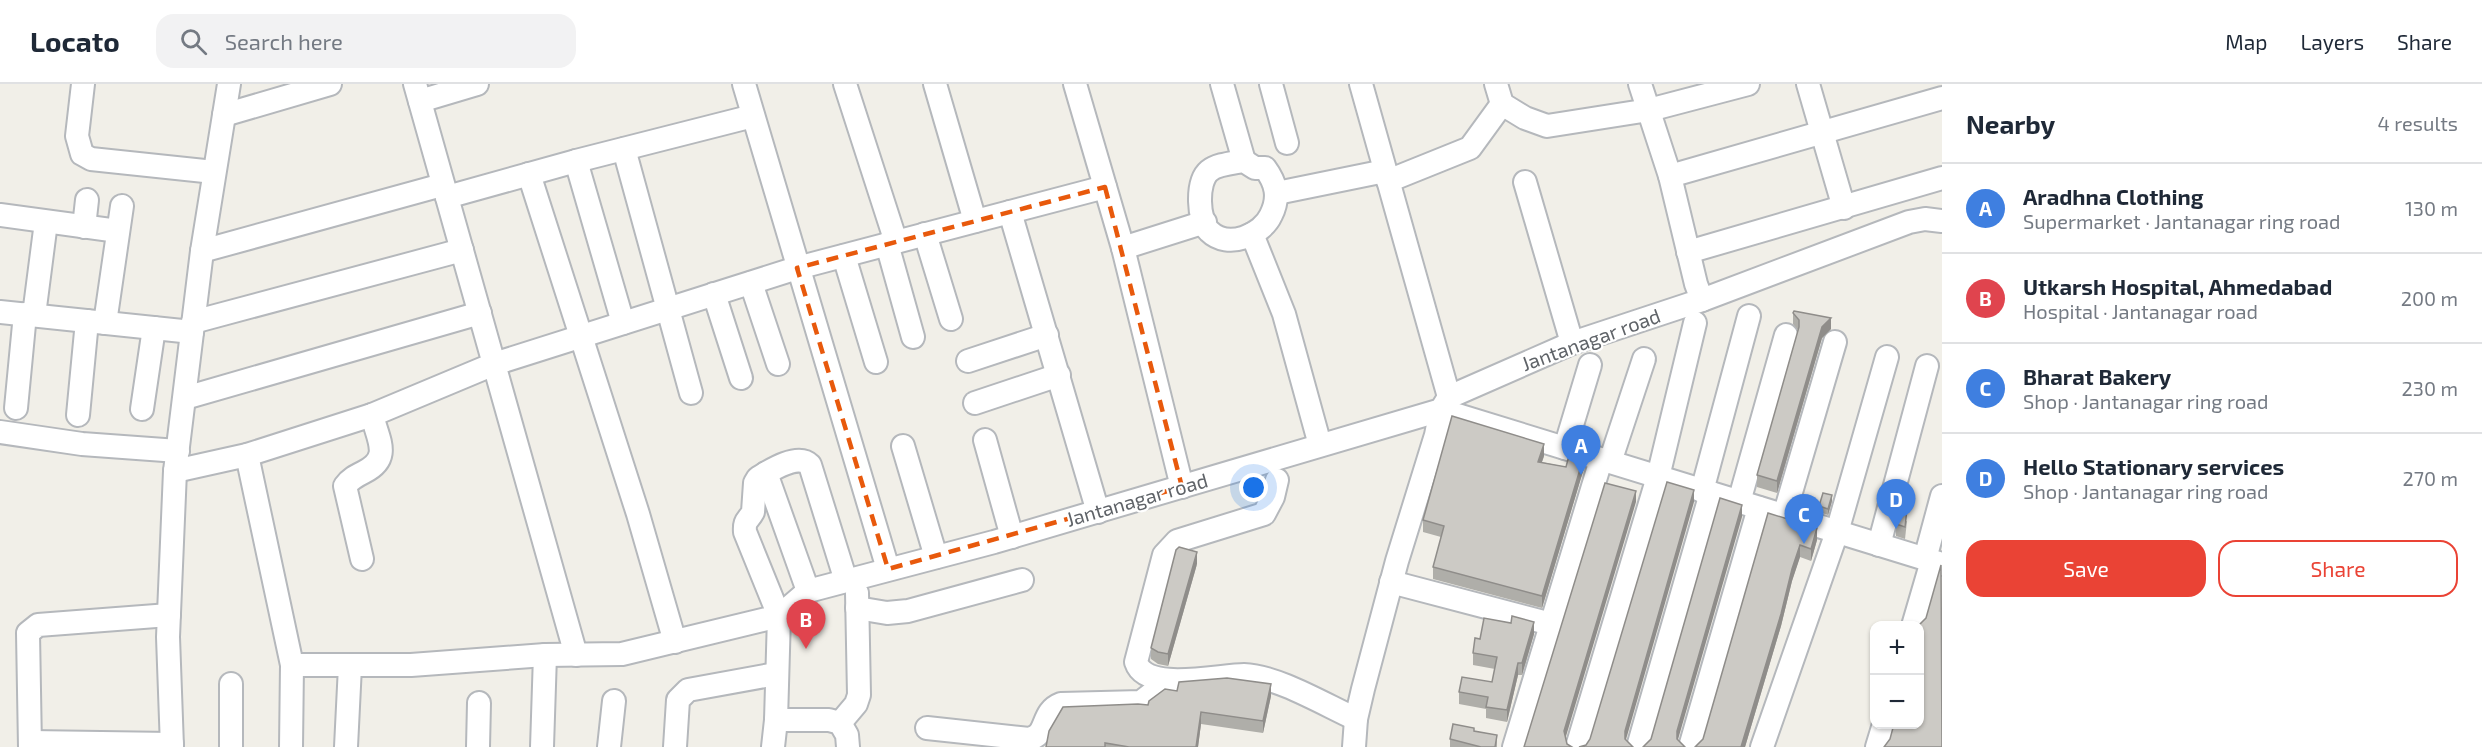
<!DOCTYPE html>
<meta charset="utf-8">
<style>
:root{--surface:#fff;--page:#f2f2f3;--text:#1f2937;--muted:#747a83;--line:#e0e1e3;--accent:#ea4335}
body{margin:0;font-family:"Exo 2",sans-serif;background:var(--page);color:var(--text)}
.controls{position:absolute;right:18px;bottom:18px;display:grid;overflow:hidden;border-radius:12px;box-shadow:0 2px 4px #0004}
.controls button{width:54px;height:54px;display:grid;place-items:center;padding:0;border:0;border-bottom:2px solid var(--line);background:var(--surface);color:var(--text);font:30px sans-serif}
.you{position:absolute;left:1254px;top:404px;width:21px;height:21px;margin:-15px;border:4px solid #fff;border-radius:50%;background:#1a73e8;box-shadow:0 0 0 9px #1a73e833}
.badge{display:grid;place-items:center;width:39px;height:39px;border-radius:50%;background:var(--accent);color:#fff;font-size:20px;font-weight:700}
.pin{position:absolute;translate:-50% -50px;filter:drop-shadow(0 2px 3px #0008)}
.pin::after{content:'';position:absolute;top:32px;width:21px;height:18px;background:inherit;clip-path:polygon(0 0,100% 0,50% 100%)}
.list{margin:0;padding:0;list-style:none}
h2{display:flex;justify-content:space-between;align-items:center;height:78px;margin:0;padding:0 24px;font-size:26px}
h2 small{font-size:20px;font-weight:400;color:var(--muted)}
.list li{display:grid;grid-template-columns:39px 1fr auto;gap:18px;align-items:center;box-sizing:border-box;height:90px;padding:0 24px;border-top:2px solid var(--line)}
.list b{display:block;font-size:22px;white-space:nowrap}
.list p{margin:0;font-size:20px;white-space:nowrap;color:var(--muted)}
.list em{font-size:20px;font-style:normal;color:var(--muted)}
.actions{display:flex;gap:12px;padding:18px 24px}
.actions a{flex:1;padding:14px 0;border:2px solid var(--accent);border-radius:18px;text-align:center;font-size:21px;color:var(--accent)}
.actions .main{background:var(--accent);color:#fff}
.icon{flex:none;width:33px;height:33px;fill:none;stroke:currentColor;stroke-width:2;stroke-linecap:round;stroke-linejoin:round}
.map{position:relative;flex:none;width:1942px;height:663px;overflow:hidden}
header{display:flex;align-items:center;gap:36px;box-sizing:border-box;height:84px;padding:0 30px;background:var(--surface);border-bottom:2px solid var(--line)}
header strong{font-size:28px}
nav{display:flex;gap:33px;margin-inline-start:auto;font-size:21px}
.search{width:420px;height:54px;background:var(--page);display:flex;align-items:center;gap:15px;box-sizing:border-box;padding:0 21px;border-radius:18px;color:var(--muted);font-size:22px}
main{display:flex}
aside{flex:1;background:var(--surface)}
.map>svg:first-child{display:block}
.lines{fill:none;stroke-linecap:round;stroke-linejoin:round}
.minor-casing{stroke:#b5b8bc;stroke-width:26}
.minor{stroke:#fff;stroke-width:22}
.wall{fill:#afaea9}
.shaded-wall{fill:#8f8d8a}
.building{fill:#cccac5;stroke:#8f8d8a;stroke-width:1.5}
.marked{fill:none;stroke:#e8590c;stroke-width:4.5;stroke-dasharray:12 8;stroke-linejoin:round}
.labels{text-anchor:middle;stroke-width:4.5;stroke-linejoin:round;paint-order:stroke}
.street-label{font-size:20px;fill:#5f6368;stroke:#fff}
</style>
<header>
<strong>Locato</strong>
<div class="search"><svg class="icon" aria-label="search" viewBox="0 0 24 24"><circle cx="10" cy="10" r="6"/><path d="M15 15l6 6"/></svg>Search here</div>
<nav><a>Map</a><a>Layers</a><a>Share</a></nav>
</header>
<main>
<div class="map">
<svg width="1942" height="663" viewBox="0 0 1942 663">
<rect width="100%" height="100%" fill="#f1efe8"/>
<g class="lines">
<defs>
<g id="minor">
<polyline points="83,0 77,52 82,70 91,75 214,88"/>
<polyline points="744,0 888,485"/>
<polyline points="845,0 896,158"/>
<polyline points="935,0 975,137"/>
<polyline points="1075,0 1123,164 1182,403"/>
<polyline points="1222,0 1244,77"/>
<polyline points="1271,0 1287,59"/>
<polyline points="1361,0 1449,313"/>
<polyline points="1496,0 1502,20 1525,34 1547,42 1649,26 1748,0"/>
<polyline points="1808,0 1844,124"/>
<polyline points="420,17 477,0"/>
<polyline points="224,31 330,0"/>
<polyline points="624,65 691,309"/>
<polyline points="576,77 623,239"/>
<path d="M1244,77l11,7h10c11,15 15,29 6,47 -9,20 -43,35 -62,16 -11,-10 -13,-49 0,-60 8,-7 25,-8 35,-10z"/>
<polyline points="529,90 638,430 675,558"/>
<polyline points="1670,92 1942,14"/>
<polyline points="1388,97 1470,64 1502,20"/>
<polyline points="1525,98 1572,259"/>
<polyline points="1277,109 1385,87"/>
<polyline points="447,113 576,77 753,32"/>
<polyline points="1010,128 1098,428"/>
<polyline points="0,131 118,147"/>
<polyline points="84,143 87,116"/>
<polyline points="925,150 951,235"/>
<polyline points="1252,150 1284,230 1320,361"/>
<polyline points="887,160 913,253"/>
<polyline points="1123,164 1205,138"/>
<polyline points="202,167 442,101"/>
<polyline points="1688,168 1942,94"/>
<polyline points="844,172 876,278"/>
<polyline points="751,199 778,280"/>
<polyline points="714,210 741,294"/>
<polyline points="1702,216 1909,138 1925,135 1942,137"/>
<polyline points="0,228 192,248"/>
<polyline points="34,231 46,138"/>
<polyline points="193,238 462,166"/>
<polyline points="105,239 122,122"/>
<polyline points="968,277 1047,251"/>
<polyline points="185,314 480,229"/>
<polyline points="975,319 1059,291"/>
<polyline points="16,324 25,230"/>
<polyline points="142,325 154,244"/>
<polyline points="78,331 87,237"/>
<polyline points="0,348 82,360 178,367"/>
<polyline points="985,356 1012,453"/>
<polyline points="903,362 936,473"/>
<polyline points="1565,364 1590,281"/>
<polyline points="247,371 292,581 291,663"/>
<polyline points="1610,378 1644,275"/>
<polyline points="175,387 247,371 372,331 494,280 415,0"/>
<polyline points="766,389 808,507"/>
<path d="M1277,396l-4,17 -9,17 -87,27 -13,14 -28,107c10,31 82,13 108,13 33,1 81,30 112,44"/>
<polyline points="1702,407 1749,232"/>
<polyline points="1739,418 1786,251"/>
<polyline points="1784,432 1835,258"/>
<polyline points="1879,461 1927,282"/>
<path d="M362,475l-17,-73c5,-7 11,-10 19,-14 28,-14 14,-32 8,-57"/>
<polyline points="1925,475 1942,412"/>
<polyline points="1391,498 1551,540"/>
<polyline points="857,524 887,529 908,527 1022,496"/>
<polyline points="1913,542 1932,477"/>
<polyline points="576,571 494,280 797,184 1105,103"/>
<path d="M292,581h119l134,-10 77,-1 157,-38 -34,-84c-1,-12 3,-11 8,-20l2,-29 3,-5c13,-8 40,-25 52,-13l36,116"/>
<polyline points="776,636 829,636 840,639 847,651 848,663"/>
<polyline points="840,639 856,620 859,611 857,509"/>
<path d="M927,644l102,11c20,-4 11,-27 32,-35l80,-2 27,-21"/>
<polyline points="30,658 172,660"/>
<polyline points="30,663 28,549 38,541 169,531"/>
<polyline points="172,663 168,553 175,387 202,167 229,0"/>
<polyline points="231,663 231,600"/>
<polyline points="346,663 350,582"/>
<polyline points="478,663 479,619"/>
<polyline points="542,663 545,571"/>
<polyline points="609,663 614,617"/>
<polyline points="675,663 678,616 688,606 776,590"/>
<polyline points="773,663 776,636 779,532 808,507 994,458 1441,326 1449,313 1572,259 1702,216 1696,200 1670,92 1640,0"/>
<polyline points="1354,663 1356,635 1363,605 1397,477 1436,351 1441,326 1942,480"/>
<polyline points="1514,663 1601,376"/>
<polyline points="1577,663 1658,393 1695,239"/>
<polyline points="1638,663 1711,409"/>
<polyline points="1690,663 1759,424"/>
<polyline points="1762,663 1837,448 1887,273"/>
<polyline points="1877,663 1884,640"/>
</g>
</defs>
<use href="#minor" class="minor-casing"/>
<use href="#minor" class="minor"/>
</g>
<g class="wall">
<polygon points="1793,229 1831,245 1822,254 1777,409 1757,403 1757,391 1798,246 1793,240"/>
<polygon points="1544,372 1542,378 1566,383 1584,384 1542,524 1433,495 1433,483 1441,453 1423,448 1423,436"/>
<polygon points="1832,417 1828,431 1819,428 1819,422"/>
<polygon points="1768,429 1817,456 1811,477 1800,473 1792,497 1781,542 1745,663 1695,663 1703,655"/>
<polygon points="1907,437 1905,455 1896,452 1896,440"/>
<polygon points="1197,480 1168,582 1158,580 1151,575 1151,564"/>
<polygon points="1534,550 1522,591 1518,591 1507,638 1486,634 1486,625 1459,620 1459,608 1492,598 1495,585 1473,581 1473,569 1480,555"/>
<polygon points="1271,612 1263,649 1201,640 1198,663 1046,663 1148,621"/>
<polygon points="1474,647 1497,651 1497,663 1450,663 1450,655"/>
</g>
<g class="shaded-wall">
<polygon points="1831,234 1831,245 1822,254 1777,409 1777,397 1822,243"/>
<polygon points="1544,360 1544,372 1538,389 1538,378"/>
<polygon points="1584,372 1584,384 1542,524 1542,512"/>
<polygon points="1694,406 1694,418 1625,659 1625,647"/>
<polygon points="1636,407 1636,418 1564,659 1564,647"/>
<polygon points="1832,411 1832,417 1828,431 1828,425"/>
<polygon points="1742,421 1742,433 1677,659 1677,647"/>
<polygon points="1817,444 1817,456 1811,477 1811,465"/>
<polygon points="1800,461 1800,473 1792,497 1781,542 1745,663 1741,663 1792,485"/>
<polygon points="1197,468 1197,480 1168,582 1168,570"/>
<polygon points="1534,538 1534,550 1522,591 1522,579"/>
<polygon points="1518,579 1518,591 1507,638 1507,626"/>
<polygon points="1271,600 1271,612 1263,649 1263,637"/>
<polygon points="1201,628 1201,640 1198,663 1196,663"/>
</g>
<g class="building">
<polygon points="1794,227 1831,234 1822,243 1777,397 1757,391 1799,243 1799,236 1793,229"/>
<polygon points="1452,332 1544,360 1538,378 1566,383 1570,368 1584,372 1542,512 1433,483 1444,442 1423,436"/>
<polygon points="1667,398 1694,406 1625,647 1625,655 1633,663 1579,663 1586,661 1590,655"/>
<polygon points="1605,399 1636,407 1564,647 1567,660 1572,663 1524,663"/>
<polygon points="1823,409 1832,411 1828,425 1819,422"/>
<polygon points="1720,414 1742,421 1677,647 1677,655 1685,663 1643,663 1651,655"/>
<polygon points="1900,424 1907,425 1905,443 1896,440"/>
<polygon points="1768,429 1817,444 1811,465 1800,461 1792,485 1781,530 1741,663 1695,663 1703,655"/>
<polygon points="1179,463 1197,468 1168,570 1158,568 1151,564 1176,466"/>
<polygon points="1941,481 1942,663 1884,663 1890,655 1894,640 1920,640 1920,542 1918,542 1926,534"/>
<polygon points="1512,532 1534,538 1522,579 1518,579 1507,626 1486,623 1488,613 1459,608 1462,593 1492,598 1497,573 1473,569 1475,554 1480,555 1484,534 1511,539"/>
<polygon points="1227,594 1271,600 1263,637 1201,628 1196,663 1129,663 1105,659 1105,663 1046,663 1049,647 1063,623 1138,620 1148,621 1149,617 1165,605 1177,607 1179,598"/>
<polygon points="1453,640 1474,644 1474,647 1497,651 1495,663 1481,663 1450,655"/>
</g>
<path class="marked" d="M1105,103l77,300 -294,82 -91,-301z"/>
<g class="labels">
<g class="street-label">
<text transform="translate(1591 256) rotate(-20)" y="7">Jantanagar road</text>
<text transform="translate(1137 416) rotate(-16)" y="7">Jantanagar road</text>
</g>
</g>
</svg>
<div class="controls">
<button>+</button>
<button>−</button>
</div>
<div class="you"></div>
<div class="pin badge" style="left:1581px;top:391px;background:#3f7fe0">A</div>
<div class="pin badge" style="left:806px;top:565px;background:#e0444e">B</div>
<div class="pin badge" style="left:1804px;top:460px;background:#3f7fe0">C</div>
<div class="pin badge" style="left:1896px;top:445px;background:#3f7fe0">D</div>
</div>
<aside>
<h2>Nearby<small>4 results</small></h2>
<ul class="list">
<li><span class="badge" style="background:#3f7fe0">A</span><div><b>Aradhna Clothing</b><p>Supermarket · Jantanagar ring road</p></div><em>130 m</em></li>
<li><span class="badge" style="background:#e0444e">B</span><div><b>Utkarsh Hospital, Ahmedabad</b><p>Hospital · Jantanagar road</p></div><em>200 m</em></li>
<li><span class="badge" style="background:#3f7fe0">C</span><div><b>Bharat Bakery</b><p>Shop · Jantanagar ring road</p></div><em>230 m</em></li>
<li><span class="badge" style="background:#3f7fe0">D</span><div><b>Hello Stationary services</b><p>Shop · Jantanagar ring road</p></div><em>270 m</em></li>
</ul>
<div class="actions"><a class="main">Save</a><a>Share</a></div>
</aside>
</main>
